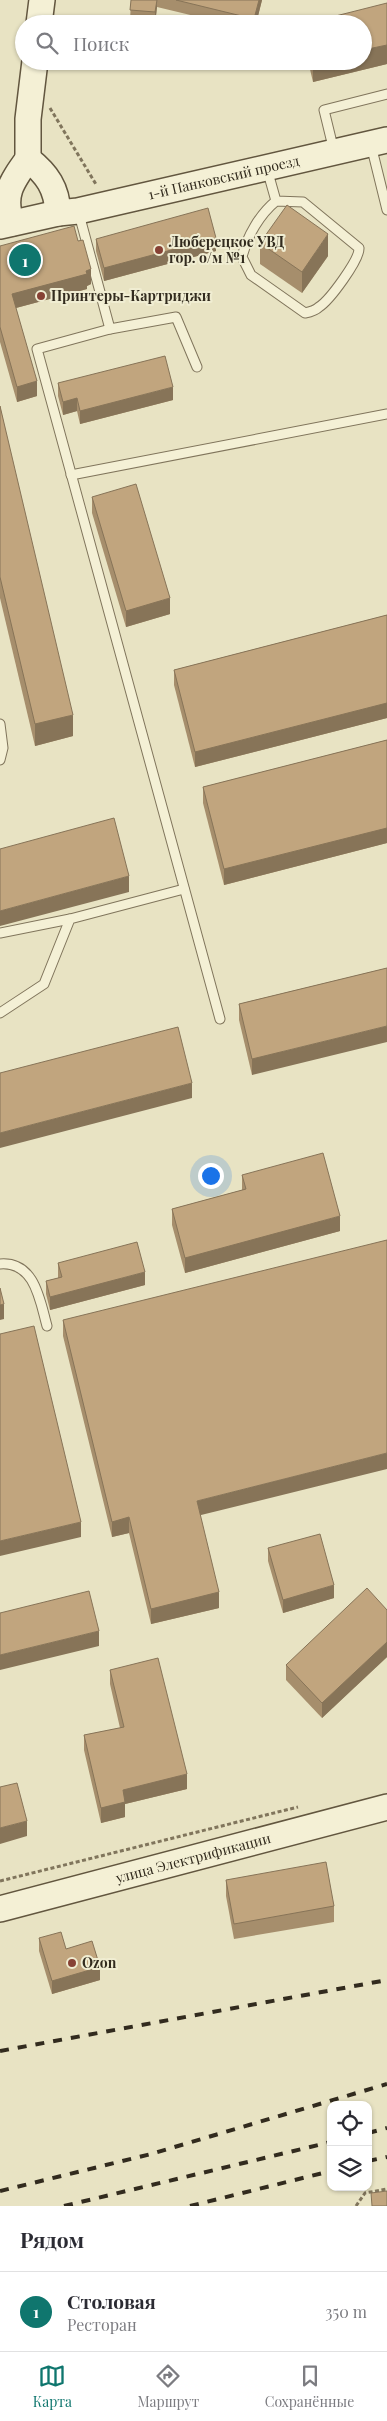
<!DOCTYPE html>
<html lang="ru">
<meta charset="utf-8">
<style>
:root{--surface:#fff;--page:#f7f7f7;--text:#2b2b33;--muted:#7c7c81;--line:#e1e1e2;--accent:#0f766e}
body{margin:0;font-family:"Playfair Display",serif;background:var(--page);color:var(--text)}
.controls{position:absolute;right:15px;bottom:15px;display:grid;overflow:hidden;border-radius:10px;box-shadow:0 1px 4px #0004}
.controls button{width:45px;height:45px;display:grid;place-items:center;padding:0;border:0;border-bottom:1px solid var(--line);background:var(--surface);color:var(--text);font:25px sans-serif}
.you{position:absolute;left:210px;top:1175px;width:18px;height:18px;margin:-12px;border:4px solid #fff;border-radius:50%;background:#1a73e8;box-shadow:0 0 0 8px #1a73e833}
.badge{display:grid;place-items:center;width:32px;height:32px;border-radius:50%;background:var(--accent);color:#fff;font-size:16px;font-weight:700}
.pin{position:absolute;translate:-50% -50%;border:2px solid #fff;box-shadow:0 1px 5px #0006}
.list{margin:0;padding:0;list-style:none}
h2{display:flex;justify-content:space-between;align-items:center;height:65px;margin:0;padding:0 20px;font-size:21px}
h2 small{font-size:16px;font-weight:400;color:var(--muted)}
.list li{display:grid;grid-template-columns:32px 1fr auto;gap:15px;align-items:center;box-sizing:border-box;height:80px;padding:0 20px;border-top:1px solid var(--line)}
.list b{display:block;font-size:19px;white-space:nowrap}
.list p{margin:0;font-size:16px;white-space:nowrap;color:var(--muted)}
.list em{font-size:16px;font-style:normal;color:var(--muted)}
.icon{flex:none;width:28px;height:28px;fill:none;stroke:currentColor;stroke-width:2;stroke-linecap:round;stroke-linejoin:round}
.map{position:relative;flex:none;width:387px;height:2206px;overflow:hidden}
.search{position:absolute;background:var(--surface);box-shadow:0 1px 4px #0004;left:15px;right:15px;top:15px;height:55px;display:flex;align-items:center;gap:12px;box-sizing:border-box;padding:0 18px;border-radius:28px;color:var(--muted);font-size:19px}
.sheet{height:145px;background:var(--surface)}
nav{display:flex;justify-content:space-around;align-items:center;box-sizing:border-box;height:70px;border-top:1px solid var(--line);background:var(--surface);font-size:14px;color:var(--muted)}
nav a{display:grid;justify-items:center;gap:2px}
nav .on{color:var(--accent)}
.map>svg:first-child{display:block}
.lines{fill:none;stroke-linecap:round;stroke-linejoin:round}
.lane-casing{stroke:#80755c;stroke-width:11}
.secondary-casing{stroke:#62563f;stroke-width:28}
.path{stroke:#80755c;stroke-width:3;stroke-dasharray:4 2.5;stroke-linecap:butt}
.lane{stroke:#f4f0d5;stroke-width:9}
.secondary{stroke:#f4f0d5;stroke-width:25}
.rail{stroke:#322b1e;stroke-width:4;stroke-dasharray:9 9;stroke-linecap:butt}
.wall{fill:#a68e6c}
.shaded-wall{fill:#877458}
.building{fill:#c1a57e;stroke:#877458}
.poi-dot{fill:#874134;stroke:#f0edd2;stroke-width:2}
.labels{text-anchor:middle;stroke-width:4;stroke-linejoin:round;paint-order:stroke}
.street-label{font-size:14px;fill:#322b1e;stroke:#f0edd2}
.poi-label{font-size:14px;font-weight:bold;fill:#322b1e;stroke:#f0edd2;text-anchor:start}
</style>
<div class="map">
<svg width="387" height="2206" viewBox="0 0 387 2206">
<rect width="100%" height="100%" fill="#e8e3c3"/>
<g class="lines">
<defs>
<g id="lane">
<polyline points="371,145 387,210"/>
<polyline points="334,151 324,110 387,94"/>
<path d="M267,169l9,32c-16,13 -29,35 -34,56l9,18 54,38c5,-1 10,-2 14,-6 11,-7 41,-48 40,-59l-56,-46 -27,-1"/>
<polyline points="79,214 110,329 176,317 197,367"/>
<polyline points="110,329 37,349 220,1019"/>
<polyline points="71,475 387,414"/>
<polyline points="0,724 3,748 0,760"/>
<polyline points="0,933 70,919"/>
<polyline points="0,1013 44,984 70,919 184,889"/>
<path d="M0,1264c35,-3 40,37 47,62"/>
</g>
<g id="secondary">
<polyline points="39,24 42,0"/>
<polyline points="28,159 28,119 35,61"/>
<path d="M28,159c19,15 29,29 30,54"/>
<path d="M12,223c-11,-27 0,-42 16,-64"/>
<path id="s1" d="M0,226l58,-13 20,-2 309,-71"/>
<path id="s2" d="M0,1909l387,-102"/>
</g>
</defs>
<use href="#lane" class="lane-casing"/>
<use href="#secondary" class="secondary-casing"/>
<g class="path">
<polyline points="50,108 97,186"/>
<polyline points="0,1881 298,1807"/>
<polyline points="356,2206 365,2193 387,2189"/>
</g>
<use href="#lane" class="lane"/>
<use href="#secondary" class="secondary"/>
<g class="rail">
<polyline points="0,2051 387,1980"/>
<polyline points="368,2133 387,2128"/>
<polyline points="368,2161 387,2157"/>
<polyline points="0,2191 151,2154 387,2084"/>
<polyline points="64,2206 331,2142"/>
<polyline points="190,2206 331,2171"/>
</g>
</g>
<g class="wall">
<polygon points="131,0 262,0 256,24 228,24 157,7 155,24 130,21"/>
<polygon points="387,3 387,64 313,82 308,61 363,61"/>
<polygon points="96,239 216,251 104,281 96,251"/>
<polygon points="78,241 91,284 87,286 87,289 16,308 37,396 17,402 0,342 0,246"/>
<polygon points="260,243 328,256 302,293 260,264"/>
<polygon points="58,383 173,400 80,424 77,411 63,415 58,396"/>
<polygon points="0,406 73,736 35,746 0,598"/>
<polygon points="92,497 170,614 126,627 92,513"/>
<polygon points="387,615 387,718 195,767 174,685 174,670"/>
<polygon points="387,740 387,843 224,885 203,803 203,787"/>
<polygon points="387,968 252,1075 239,1020 239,1004"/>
<polygon points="242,1175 340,1231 185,1273 172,1225 172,1209 242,1190"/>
<polygon points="58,1263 145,1285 50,1310 46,1294 46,1281 58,1278"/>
<polygon points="63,1320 200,1515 219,1608 151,1624 129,1533 112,1537 63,1336"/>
<polygon points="268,1548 334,1598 283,1613 268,1561"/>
<polygon points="387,1610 387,1657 322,1718 286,1680 286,1665"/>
<polygon points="110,1670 187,1789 125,1804 125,1817 101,1823 84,1750 84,1735 120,1728 110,1684"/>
<polygon points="226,1880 334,1906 334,1922 234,1939 226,1896"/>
<polygon points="39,1938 66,1949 100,1980 52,1994 39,1951"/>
</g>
<g class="shaded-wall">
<polygon points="157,0 157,7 155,24 155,12"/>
<polygon points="259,0 262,0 256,24 254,24 254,19"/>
<polygon points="387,45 387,64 313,82 313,63 320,61 363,61 363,50"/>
<polygon points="328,234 328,256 302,293 302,272"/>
<polygon points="216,238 216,251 104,281 104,268"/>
<polygon points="91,269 91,284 87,286 87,289 12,309 12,294"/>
<polygon points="37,381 37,396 17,402 17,387"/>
<polygon points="173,387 173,400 80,424 80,411"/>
<polygon points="77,398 77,411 63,415 63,402"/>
<polygon points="170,598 170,614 126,627 126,611"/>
<polygon points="387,703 387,718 195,767 195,752"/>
<polygon points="73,715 73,736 35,746 35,724"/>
<polygon points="387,828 387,843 224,885 224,869"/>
<polygon points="129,876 129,892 0,926 0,911"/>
<polygon points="387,1026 387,1042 252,1075 252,1059"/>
<polygon points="192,1083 192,1098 0,1148 0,1133"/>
<polygon points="340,1216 340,1231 185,1273 185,1258"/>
<polygon points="145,1272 145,1285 50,1310 50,1297"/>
<polygon points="4,1304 4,1319 0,1320 0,1305"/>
<polygon points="387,1453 387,1469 197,1516 197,1501"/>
<polygon points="129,1517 129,1533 112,1537 112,1522"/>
<polygon points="81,1522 81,1537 0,1556 0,1541"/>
<polygon points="334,1585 334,1598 283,1613 283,1600"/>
<polygon points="219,1592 219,1608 151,1624 151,1609"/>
<polygon points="99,1631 99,1646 0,1670 0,1655"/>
<polygon points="387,1642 387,1657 322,1718 322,1703"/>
<polygon points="187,1774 187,1789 125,1804 125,1817 101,1823 101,1808 123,1790"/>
<polygon points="27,1821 27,1836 0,1844 0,1828"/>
<polygon points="100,1967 100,1980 52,1994 52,1981"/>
</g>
<g class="building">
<polygon points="131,0 157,0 155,12 130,10"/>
<polygon points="176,0 259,0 254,19"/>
<polygon points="387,3 387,45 363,50 363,24 304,24"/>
<polygon points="287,205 328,234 302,272 260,243"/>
<polygon points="208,208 216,238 104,268 96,239"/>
<polygon points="74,226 78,241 83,240 91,269 86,271 87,274 12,294 37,381 17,387 0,327 0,246"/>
<polygon points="165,356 173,387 80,411 77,398 63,402 58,383"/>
<polygon points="0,406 73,715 35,724 0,577"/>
<polygon points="136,484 170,598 126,611 92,497"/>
<polygon points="387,615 387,703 195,752 174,670"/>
<polygon points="387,740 387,828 224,869 203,787"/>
<polygon points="114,818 129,876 0,911 0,849"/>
<polygon points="387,968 387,1026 252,1059 239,1004"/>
<polygon points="178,1027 192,1083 0,1133 0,1073"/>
<polygon points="323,1153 340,1216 185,1258 172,1209 246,1189 242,1175"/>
<polygon points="387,1240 387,1453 197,1501 219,1592 151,1609 129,1517 112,1522 63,1320"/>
<polygon points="137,1242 145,1272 50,1297 46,1281 62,1277 58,1263"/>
<polygon points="0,1288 4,1304 0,1305"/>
<polygon points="34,1326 81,1522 0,1541 0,1334"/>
<polygon points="320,1534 334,1585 283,1600 268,1548"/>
<polygon points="367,1588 387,1610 387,1642 322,1703 286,1665"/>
<polygon points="89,1591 99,1631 0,1655 0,1613"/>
<polygon points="158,1658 187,1774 123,1790 125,1802 101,1808 84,1735 124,1727 110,1670"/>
<polygon points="17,1783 27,1821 0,1828 0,1787"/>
<polygon points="326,1862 334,1906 234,1924 226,1880"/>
<polygon points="61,1932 66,1949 92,1941 100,1967 52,1981 39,1938"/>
<polygon points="387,2191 387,2206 372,2206 371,2193"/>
</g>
<g class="poi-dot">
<circle cx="159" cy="250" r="5"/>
<circle cx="41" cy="296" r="5"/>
<circle cx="72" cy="1963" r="5"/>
</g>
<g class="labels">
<g class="street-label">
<text dy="5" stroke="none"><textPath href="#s1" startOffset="229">1-й Панковский проезд</textPath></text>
<text dy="5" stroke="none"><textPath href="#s2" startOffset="200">улица Электрификации</textPath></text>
</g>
<g class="poi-label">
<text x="169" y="247">Люберецкое УВД<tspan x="169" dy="16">гор. о/м №1</tspan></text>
<text x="51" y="301">Принтеры-Картриджи</text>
<text x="82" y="1968">Ozon</text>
</g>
</g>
</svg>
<div class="controls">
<button><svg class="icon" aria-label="locate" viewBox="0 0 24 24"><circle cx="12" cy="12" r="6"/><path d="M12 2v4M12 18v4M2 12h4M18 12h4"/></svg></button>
<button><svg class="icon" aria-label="layers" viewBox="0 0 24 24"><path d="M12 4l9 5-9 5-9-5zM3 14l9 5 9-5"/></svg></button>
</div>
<div class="you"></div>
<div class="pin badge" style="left:25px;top:260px">1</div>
<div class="search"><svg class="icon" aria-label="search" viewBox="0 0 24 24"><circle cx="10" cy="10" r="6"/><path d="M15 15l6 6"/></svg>Поиск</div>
</div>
<section class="sheet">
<h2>Рядом<small></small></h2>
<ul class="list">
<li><span class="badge">1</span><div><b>Столовая</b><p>Ресторан</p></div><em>350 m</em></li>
</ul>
</section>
<nav>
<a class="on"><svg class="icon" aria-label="map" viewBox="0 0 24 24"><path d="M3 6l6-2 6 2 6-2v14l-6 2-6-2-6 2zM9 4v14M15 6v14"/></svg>Карта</a>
<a><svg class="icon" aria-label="directions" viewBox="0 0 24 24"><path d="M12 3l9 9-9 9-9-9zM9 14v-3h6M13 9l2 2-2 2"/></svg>Маршрут</a>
<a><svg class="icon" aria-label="saved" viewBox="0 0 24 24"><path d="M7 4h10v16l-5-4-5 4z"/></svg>Сохранённые</a>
</nav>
